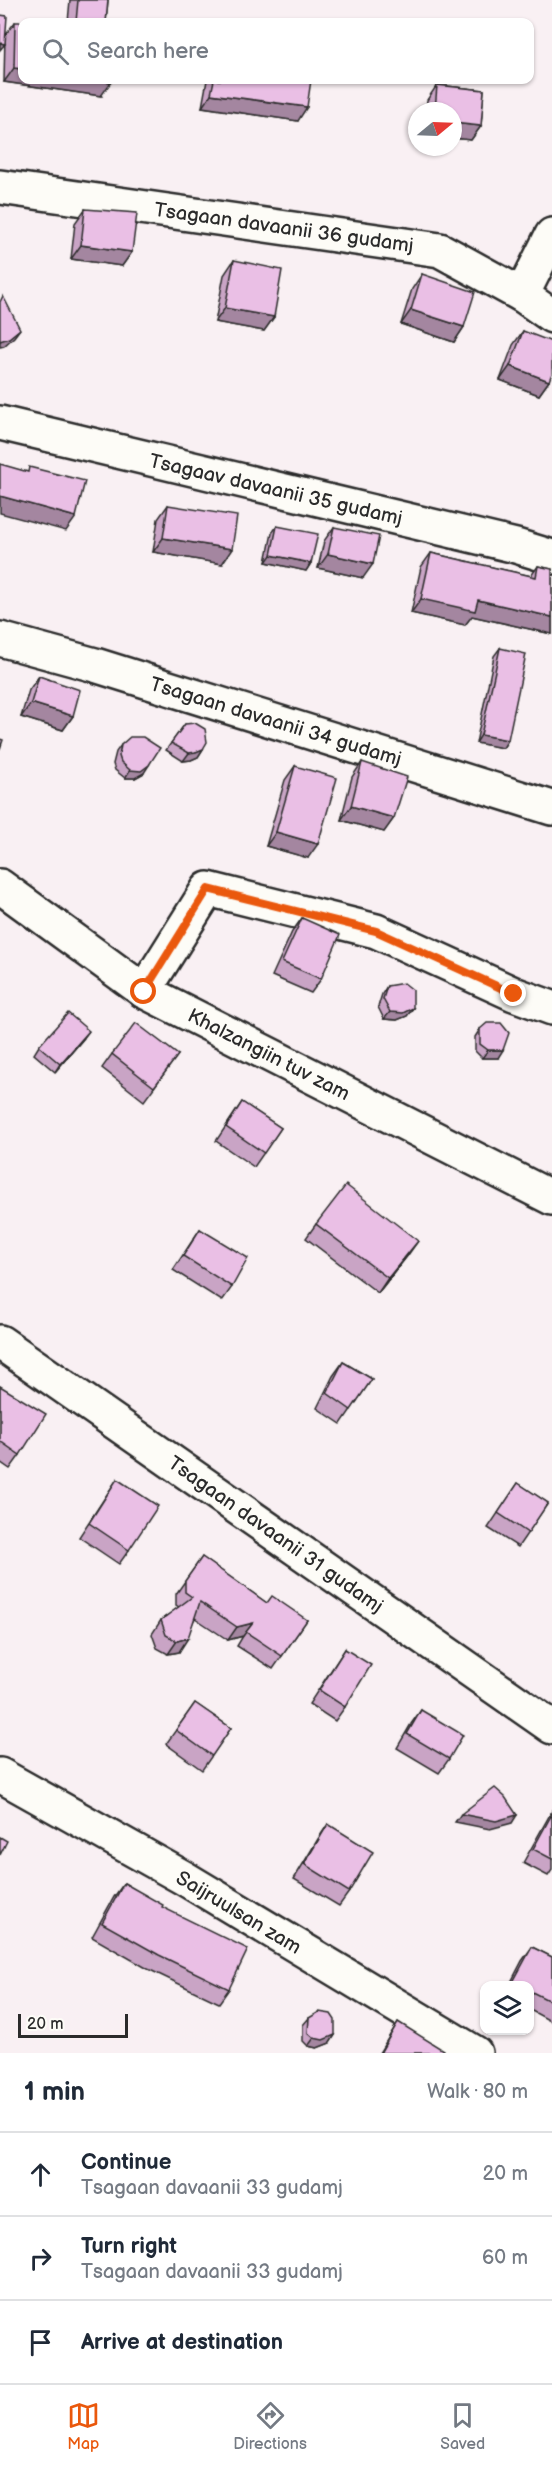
<!DOCTYPE html>
<meta charset="utf-8">
<style>
:root{--surface:#fff;--page:#f2f2f3;--text:#1f2937;--muted:#747a83;--line:#e0e1e3;--accent:#ea580c}
body{margin:0;font-family:"Balsamiq Sans",sans-serif;background:var(--page);color:var(--text)}
.controls{position:absolute;right:18px;bottom:18px;display:grid;overflow:hidden;border-radius:12px;box-shadow:0 2px 4px #0004}
.controls button{width:54px;height:54px;display:grid;place-items:center;padding:0;border:0;border-bottom:2px solid var(--line);background:var(--surface);color:var(--text);font:30px sans-serif}
.compass{position:absolute;left:408px;top:102px;width:54px;height:54px;border-radius:50%;background:var(--surface);box-shadow:0 2px 4px #0004;rotate:71deg}
.scale{position:absolute;left:18px;bottom:15px;width:110px;box-sizing:border-box;padding-left:6px;border:3px solid #2b2b2b;border-top:0;font-size:16px;line-height:21px;white-space:nowrap;color:#2b2b2b;-webkit-text-stroke:4px #fdfcf7;paint-order:stroke}
.stop{position:absolute;width:18px;height:18px;margin:-14px;border:4px solid #ea580c;border-radius:50%;background:#fff}
.stop.end{background:#ea580c;border-color:#fff;box-shadow:0 2px 6px #0008}
.list{margin:0;padding:0;list-style:none}
h2{display:flex;justify-content:space-between;align-items:center;height:78px;margin:0;padding:0 24px;font-size:26px}
h2 small{font-size:20px;font-weight:400;color:var(--muted)}
.list li{display:grid;grid-template-columns:39px 1fr auto;gap:18px;align-items:center;box-sizing:border-box;height:84px;padding:0 24px;border-top:2px solid var(--line)}
.list b{display:block;font-size:22px;white-space:nowrap}
.list p{margin:0;font-size:20px;white-space:nowrap;color:var(--muted)}
.list em{font-size:20px;font-style:normal;color:var(--muted)}
.icon{flex:none;width:33px;height:33px;fill:none;stroke:currentColor;stroke-width:2;stroke-linecap:round;stroke-linejoin:round}
.map{position:relative;flex:none;width:552px;height:2053px;overflow:hidden}
.search{position:absolute;background:var(--surface);box-shadow:0 2px 4px #0004;left:18px;right:18px;top:18px;height:66px;display:flex;align-items:center;gap:15px;box-sizing:border-box;padding:0 21px;border-radius:12px;color:var(--muted);font-size:22px}
.sheet{height:330px;background:var(--surface)}
nav{display:flex;justify-content:space-around;align-items:center;box-sizing:border-box;height:84px;border-top:2px solid var(--line);background:var(--surface);font-size:16px;color:var(--muted)}
nav a{display:grid;justify-items:center;gap:3px}
nav .on{color:var(--accent)}
.map>svg:first-child{display:block}
.lines{fill:none;stroke-linecap:round;stroke-linejoin:round}
.minor-casing{stroke:#2b2b2b;stroke-width:38}
.minor{stroke:#fdfcf7;stroke-width:33}
.wall{fill:#c9a4c5;stroke:#2b2b2b;stroke-width:1.5}
.shaded-wall{fill:#a486a0;stroke:#2b2b2b;stroke-width:1.5}
.building{fill:#eabfe5;stroke:#2b2b2b;stroke-width:1.5}
.route{stroke:#ea580c;stroke-width:8}
.labels{text-anchor:middle;stroke-width:4.5;stroke-linejoin:round;paint-order:stroke}
.street-label{font-size:20px;fill:#2b2b2b;stroke:#fdfcf7}
</style>
<div class="map">
<svg width="552" height="2053" viewBox="0 0 552 2053">
<rect width="100%" height="100%" fill="#f9f0f3"/>
<filter id="ink" filterUnits="userSpaceOnUse"><feTurbulence type="fractalNoise" baseFrequency=".0167" numOctaves="2"/><feDisplacementMap in="SourceGraphic" scale="12" xChannelSelector="R" yChannelSelector="G"/><feConvolveMatrix kernelMatrix="1 2 1 2 8 2 1 2 1" color-interpolation-filters="sRGB"/></filter>
<g filter="url(#ink)">
<g class="lines">
<defs>
<g id="minor">
<polyline points="0,187 440,250 522,295 552,316"/>
<polyline points="522,295 552,235"/>
<polyline points="0,423 516,546 552,557"/>
<polyline points="0,639 95,665 552,808"/>
<polyline points="0,886 144,991 552,1198"/>
<polyline points="144,991 208,889 376,931 514,994 552,1008"/>
<polyline points="0,1342 552,1727"/>
<polyline points="0,1775 184,1878 475,2053"/>
</g>
</defs>
<use href="#minor" class="minor-casing"/>
<use href="#minor" class="minor"/>
</g>
<g class="wall">
<polygon points="70,0 108,0 106,22 68,22"/>
<polygon points="15,22 101,96 4,82 5,35"/>
<polygon points="207,80 311,80 298,121 202,107"/>
<polygon points="437,85 484,90 481,126 471,140 453,138 453,111 426,111 427,100"/>
<polygon points="85,209 132,252 122,266 71,259 75,223"/>
<polygon points="234,260 274,317 264,331 215,322 224,275"/>
<polygon points="422,274 464,327 454,342 401,324 412,289"/>
<polygon points="523,331 549,381 539,395 500,380 513,345"/>
<polygon points="168,505 222,564 153,552 158,519"/>
<polygon points="277,526 311,563 306,571 266,562 272,533"/>
<polygon points="334,527 363,578 318,568 324,541"/>
<polygon points="431,553 531,576 538,566 552,569 552,634 472,616 465,625 411,613 421,567"/>
<polygon points="500,648 508,740 503,748 476,743 494,656"/>
<polygon points="39,676 73,716 63,730 21,717 29,690"/>
<polygon points="185,724 203,749 198,757 191,760 183,761 166,750"/>
<polygon points="121,745 144,773 135,778 125,778 115,770 113,764 116,752"/>
<polygon points="362,762 394,818 384,832 341,820 352,777"/>
<polygon points="295,766 308,858 266,846 285,780"/>
<polygon points="302,918 321,979 311,993 272,976 292,932"/>
<polygon points="387,986 413,1008 407,1016 397,1020 384,1019 378,1007 382,994"/>
<polygon points="480,1029 498,1058 482,1058 475,1051 475,1037"/>
<polygon points="83,1039 55,1072 34,1054 39,1046"/>
<polygon points="112,1054 178,1055 144,1101 102,1068"/>
<polygon points="242,1102 281,1128 254,1167 216,1141"/>
<polygon points="316,1224 408,1255 378,1293 306,1238"/>
<polygon points="200,1229 232,1287 222,1301 173,1270"/>
<polygon points="343,1362 372,1379 341,1424 317,1408 333,1376"/>
<polygon points="0,1386 20,1455 10,1469 0,1462"/>
<polygon points="117,1479 129,1550 119,1564 79,1537"/>
<polygon points="518,1483 548,1503 518,1547 488,1528"/>
<polygon points="202,1557 267,1603 307,1620 273,1669 237,1646 243,1636 228,1640 195,1618 179,1652 168,1654 157,1648 152,1634 161,1620 179,1607 176,1605 176,1594"/>
<polygon points="345,1649 345,1707 335,1721 309,1704"/>
<polygon points="195,1703 231,1728 202,1770 166,1744"/>
<polygon points="421,1710 449,1759 439,1773 397,1748 411,1724"/>
<polygon points="552,1811 552,1870 548,1876 523,1863"/>
<polygon points="328,1824 349,1892 339,1906 294,1879 318,1839"/>
<polygon points="124,1883 162,1907 229,1989 219,2003 148,1969 92,1937 114,1897"/>
<polygon points="532,1947 552,1957 552,2022 530,2010 530,1986 509,1986 522,1961"/>
<polygon points="309,2018 335,2035 330,2043 317,2048 308,2046 303,2041 303,2025"/>
<polygon points="398,2022 441,2053 379,2053"/>
</g>
<g class="shaded-wall">
<polygon points="0,43 5,44 0,50"/>
<polygon points="14,68 22,69 22,80 96,80 111,82 101,96 4,82"/>
<polygon points="211,94 307,107 298,121 202,107"/>
<polygon points="453,123 481,126 471,140 453,138"/>
<polygon points="81,245 132,252 122,266 71,259"/>
<polygon points="225,308 274,317 264,331 215,322"/>
<polygon points="411,310 464,327 454,342 401,324"/>
<polygon points="20,329 14,337 4,346 0,347 0,341"/>
<polygon points="510,366 549,381 539,395 500,380"/>
<polygon points="0,496 76,517 66,531 0,513"/>
<polygon points="163,538 232,549 222,564 153,552"/>
<polygon points="328,554 373,564 363,578 318,568"/>
<polygon points="271,555 311,563 306,571 266,562"/>
<polygon points="421,599 478,600 552,617 552,634 472,616 465,625 411,613"/>
<polygon points="31,703 73,716 63,730 21,717"/>
<polygon points="481,735 508,740 503,748 476,743"/>
<polygon points="203,749 198,757 191,760 183,761 189,753"/>
<polygon points="149,765 144,773 135,778 125,778 130,770"/>
<polygon points="351,806 394,818 384,832 341,820"/>
<polygon points="276,832 318,844 308,858 266,846"/>
<polygon points="413,1008 407,1016 397,1020 384,1019 390,1012"/>
<polygon points="89,1031 83,1039 55,1072 60,1064"/>
<polygon points="488,1050 503,1050 498,1058 482,1058"/>
<polygon points="418,1241 408,1255 378,1293 388,1278"/>
<polygon points="253,1623 243,1636 228,1640 237,1627"/>
<polygon points="188,1638 179,1652 168,1654 177,1641"/>
<polygon points="461,1814 517,1815 512,1823 490,1829 455,1822"/>
<polygon points="335,2035 330,2043 317,2048 308,2046 314,2038"/>
</g>
<g class="building">
<polygon points="78,0 108,0 106,22 76,22"/>
<polygon points="0,15 7,16 5,44 0,43"/>
<polygon points="15,22 23,22 22,22 22,69 14,68"/>
<polygon points="96,80 111,80 111,82"/>
<polygon points="214,80 311,80 307,107 211,94"/>
<polygon points="437,85 484,90 481,126 453,123 453,111 435,111"/>
<polygon points="85,209 137,213 132,252 81,245"/>
<polygon points="234,260 282,270 274,317 225,308"/>
<polygon points="422,274 475,292 464,327 411,310"/>
<polygon points="3,296 20,329 9,338 0,341 0,302"/>
<polygon points="523,331 552,342 552,373 549,381 510,366"/>
<polygon points="0,464 28,472 29,467 85,481 76,517 0,496"/>
<polygon points="168,505 237,516 232,549 163,538"/>
<polygon points="277,526 318,534 311,563 271,555"/>
<polygon points="334,527 379,536 373,564 328,554"/>
<polygon points="431,553 536,577 538,566 552,569 552,617 478,600 475,611 421,599"/>
<polygon points="500,648 526,654 508,740 481,735"/>
<polygon points="39,676 80,690 73,716 31,703"/>
<polygon points="195,723 205,729 207,742 203,749 196,752 189,753 171,743 185,724"/>
<polygon points="130,737 143,737 160,748 149,765 141,771 130,770 121,762 119,756 121,745"/>
<polygon points="0,739 3,740 0,749"/>
<polygon points="362,762 407,777 394,818 351,806"/>
<polygon points="295,766 337,778 318,844 276,832"/>
<polygon points="302,918 340,935 321,979 282,962"/>
<polygon points="404,983 413,990 413,1008 403,1013 390,1012 383,999 387,986"/>
<polygon points="68,1013 89,1031 60,1064 39,1046"/>
<polygon points="136,1023 178,1055 154,1087 112,1054"/>
<polygon points="487,1023 501,1023 509,1033 503,1050 488,1050 480,1044 480,1029"/>
<polygon points="242,1102 281,1128 264,1153 226,1127"/>
<polygon points="346,1185 418,1241 388,1278 316,1224"/>
<polygon points="200,1229 248,1258 232,1287 183,1256"/>
<polygon points="343,1362 372,1379 351,1410 327,1393"/>
<polygon points="0,1386 46,1414 20,1455 0,1441"/>
<polygon points="117,1479 158,1506 129,1550 89,1523"/>
<polygon points="518,1483 548,1503 528,1533 498,1513"/>
<polygon points="202,1557 267,1603 272,1596 307,1620 282,1656 246,1632 253,1623 237,1627 200,1602 188,1638 177,1641 166,1635 161,1620 192,1597 185,1592 185,1581"/>
<polygon points="345,1649 371,1665 345,1707 319,1690"/>
<polygon points="195,1703 231,1728 212,1756 176,1730"/>
<polygon points="421,1710 463,1735 449,1759 407,1734"/>
<polygon points="495,1788 505,1797 517,1815 496,1821 461,1814"/>
<polygon points="552,1814 552,1859 533,1849"/>
<polygon points="328,1824 373,1852 349,1892 304,1864"/>
<polygon points="0,1837 7,1841 0,1855"/>
<polygon points="124,1883 163,1905 162,1907 248,1949 229,1989 159,1955 102,1923"/>
<polygon points="532,1947 552,1957 552,2002 530,1991 530,1986 520,1986 513,1982"/>
<polygon points="319,2012 331,2014 335,2020 335,2035 323,2040 314,2038 308,2033 309,2018"/>
<polygon points="398,2022 443,2050 441,2053 380,2053"/>
</g>
</g>
<g class="lines" filter="url(#ink)">
<polyline class="route" points="144,992 208,889 376,931 514,994"/>
</g>
<g class="labels">
<g class="street-label">
<text transform="translate(284 227) rotate(8)" y="7">Tsagaan davaanii 36 gudamj</text>
<text transform="translate(276 489) rotate(13)" y="7">Tsagaav davaanii 35 gudamj</text>
<text transform="translate(276 721) rotate(17)" y="7">Tsagaan davaanii 34 gudamj</text>
<text transform="translate(269 1054) rotate(27)" y="7">Khalzangiin tuv zam</text>
<text transform="translate(276 1534) rotate(35)" y="7">Tsagaan davaanii 31 gudamj</text>
<text transform="translate(239 1912) rotate(31)" y="7">Saijruulsan zam</text>
</g>
</g>
</svg>
<div class="controls">
<button><svg class="icon" aria-label="layers" viewBox="0 0 24 24"><path d="M12 4l9 5-9 5-9-5zM3 14l9 5 9-5"/></svg></button>
</div>
<svg class="compass" viewBox="-18 -18 36 36"><path d="M0-13l5 13h-10z" fill="#e53935"/><path d="M0 13l5-13h-10z" fill="#747a83"/></svg>
<div class="scale">20 m</div>
<div class="stop" style="left:144px;top:992px"></div>
<div class="stop end" style="left:514px;top:994px"></div>
<div class="search"><svg class="icon" aria-label="search" viewBox="0 0 24 24"><circle cx="10" cy="10" r="6"/><path d="M15 15l6 6"/></svg>Search here</div>
</div>
<section class="sheet">
<h2>1 min<small>Walk · 80 m</small></h2>
<ul class="list">
<li><svg class="icon" aria-label="ahead" viewBox="0 0 24 24"><path d="M12 20V5M6 11l6-6 6 6"/></svg><div><b>Continue</b><p>Tsagaan davaanii 33 gudamj</p></div><em>20 m</em></li>
<li><svg class="icon" aria-label="right" viewBox="0 0 24 24"><path d="M7 20v-9h11M14 6l5 5-5 5"/></svg><div><b>Turn right</b><p>Tsagaan davaanii 33 gudamj</p></div><em>60 m</em></li>
<li><svg class="icon" aria-label="arrive" viewBox="0 0 24 24"><path d="M6 21V4h12l-3 4 3 4H6"/></svg><div><b>Arrive at destination</b></div></li>
</ul>
</section>
<nav>
<a class="on"><svg class="icon" aria-label="map" viewBox="0 0 24 24"><path d="M3 6l6-2 6 2 6-2v14l-6 2-6-2-6 2zM9 4v14M15 6v14"/></svg>Map</a>
<a><svg class="icon" aria-label="directions" viewBox="0 0 24 24"><path d="M12 3l9 9-9 9-9-9zM9 14v-3h6M13 9l2 2-2 2"/></svg>Directions</a>
<a><svg class="icon" aria-label="saved" viewBox="0 0 24 24"><path d="M7 4h10v16l-5-4-5 4z"/></svg>Saved</a>
</nav>
